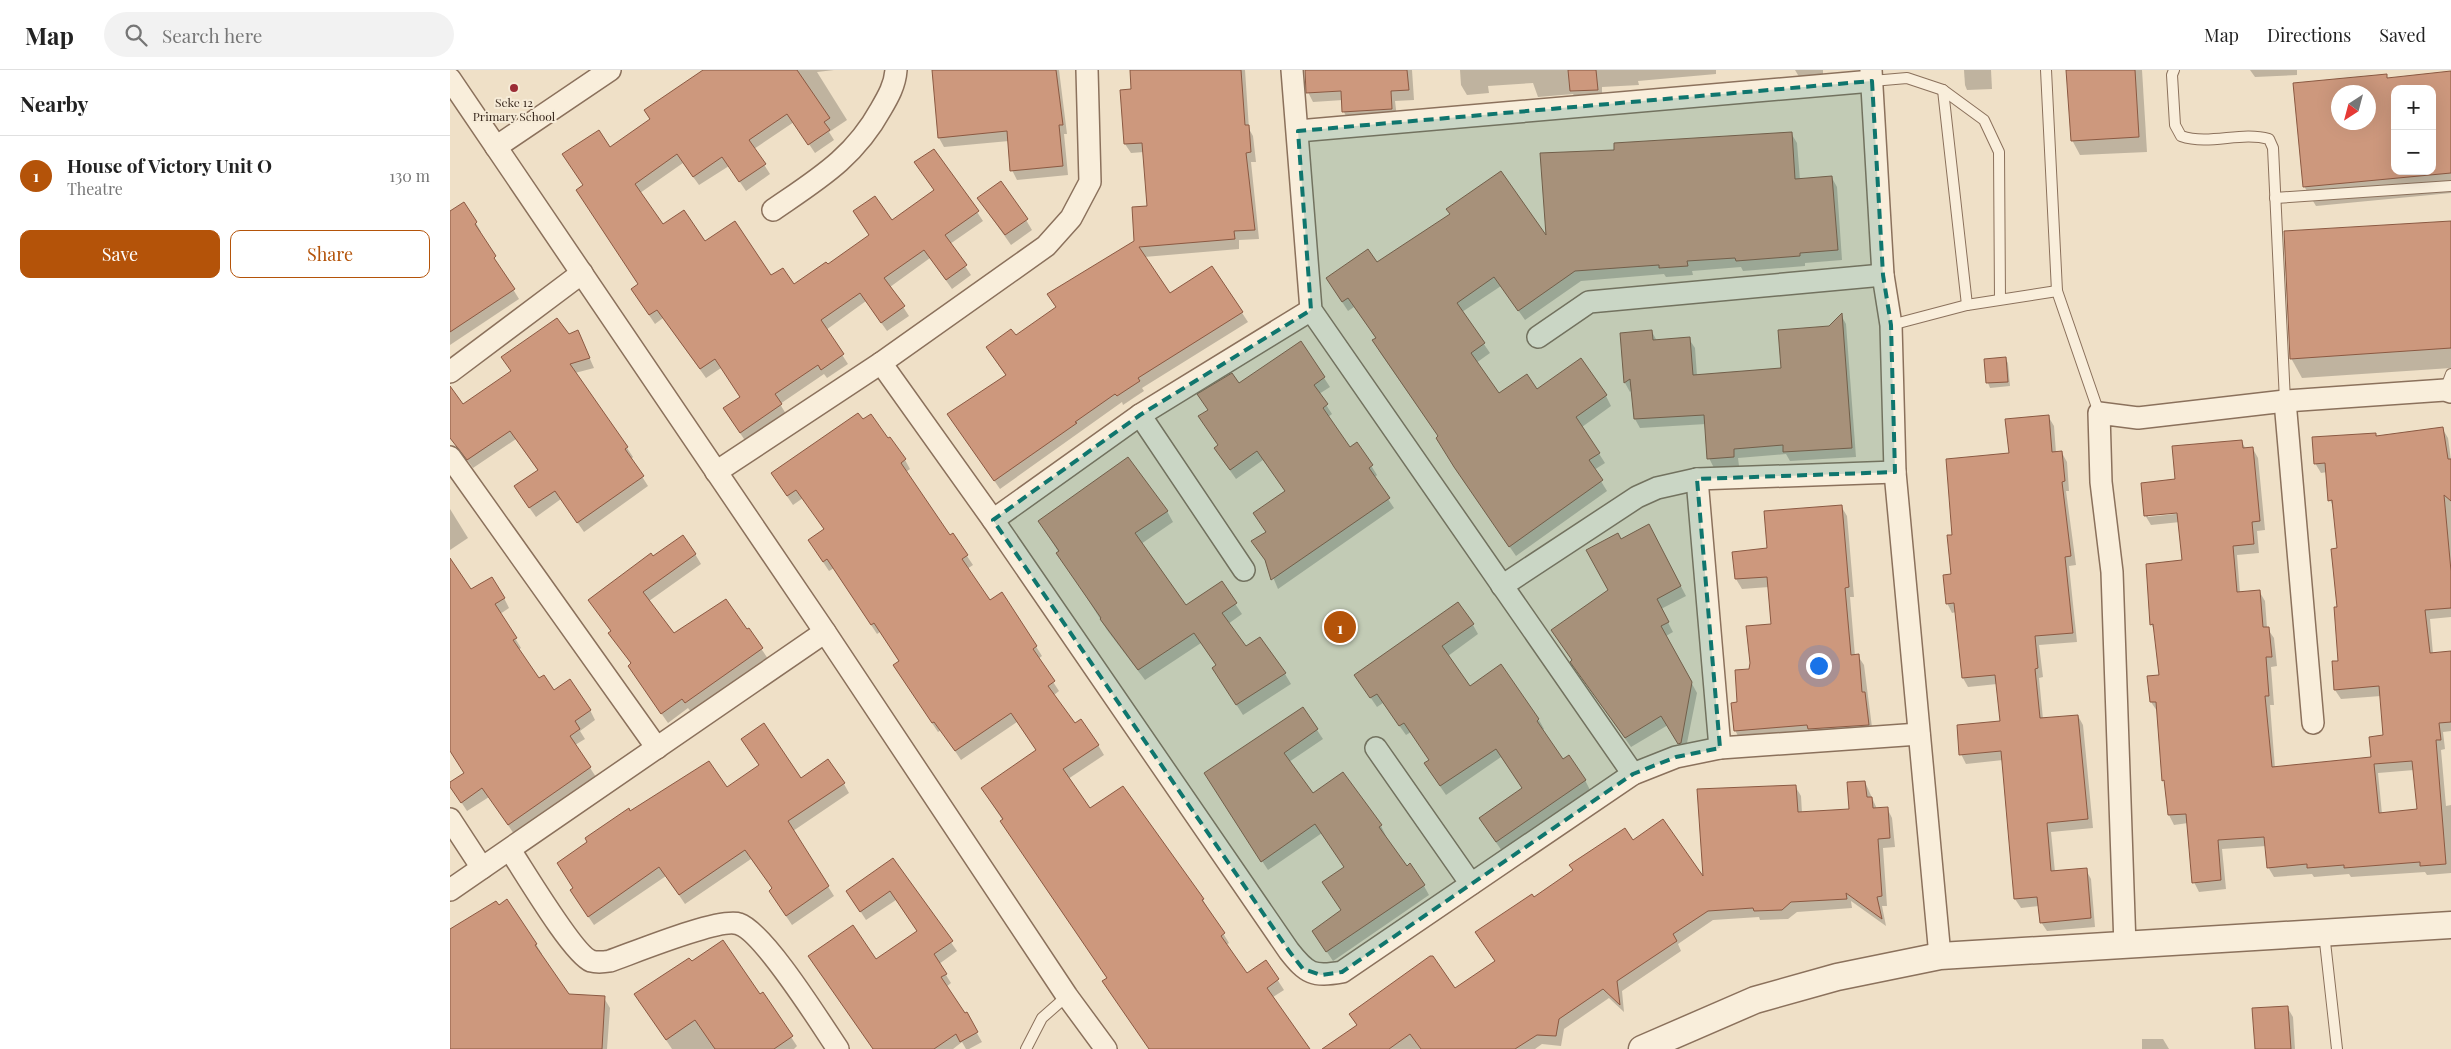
<!DOCTYPE html>
<meta charset="utf-8">
<style>
:root{--surface:#fff;--page:#f2f2f2;--text:#222;--muted:#767676;--line:#e0e0e0;--accent:#b45309}
body{margin:0;font-family:"Playfair Display",serif;background:var(--page);color:var(--text)}
.controls{position:absolute;right:15px;top:15px;display:grid;overflow:hidden;border-radius:10px;box-shadow:0 5px 20px #0002}
.controls button{width:45px;height:45px;display:grid;place-items:center;padding:0;border:0;border-bottom:1px solid var(--line);background:var(--surface);color:var(--text);font:25px sans-serif}
.compass{position:absolute;left:1881px;top:15px;width:45px;height:45px;border-radius:50%;background:var(--surface);box-shadow:0 5px 20px #0002;rotate:216deg}
.you{position:absolute;left:1368px;top:595px;width:18px;height:18px;margin:-12px;border:4px solid #fff;border-radius:50%;background:#1a73e8;box-shadow:0 0 0 8px #1a73e833}
.badge{display:grid;place-items:center;width:32px;height:32px;border-radius:50%;background:var(--accent);color:#fff;font-size:16px;font-weight:700}
.pin{position:absolute;translate:-50% -50%;border:2px solid #fff;box-shadow:0 1px 5px #0006}
.list{margin:0;padding:0;list-style:none}
h2{display:flex;justify-content:space-between;align-items:center;height:65px;margin:0;padding:0 20px;font-size:21px}
h2 small{font-size:16px;font-weight:400;color:var(--muted)}
.list li{display:grid;grid-template-columns:32px 1fr auto;gap:15px;align-items:center;box-sizing:border-box;height:80px;padding:0 20px;border-top:1px solid var(--line)}
.list b{display:block;font-size:19px;white-space:nowrap}
.list p{margin:0;font-size:16px;white-space:nowrap;color:var(--muted)}
.list em{font-size:16px;font-style:normal;color:var(--muted)}
.actions{display:flex;gap:10px;padding:15px 20px}
.actions a{flex:1;padding:11px 0;border:1px solid var(--accent);border-radius:10px;text-align:center;font-size:18px;color:var(--accent)}
.actions .main{background:var(--accent);color:#fff}
.icon{flex:none;width:28px;height:28px;fill:none;stroke:currentColor;stroke-width:2;stroke-linecap:round;stroke-linejoin:round}
.map{position:relative;flex:none;width:2001px;height:979px;overflow:hidden}
header{display:flex;align-items:center;gap:30px;box-sizing:border-box;height:70px;padding:0 25px;background:var(--surface);border-bottom:1px solid var(--line)}
header strong{font-size:24px}
nav{display:flex;gap:28px;margin-inline-start:auto;font-size:18px}
.search{width:350px;height:45px;background:var(--page);display:flex;align-items:center;gap:12px;box-sizing:border-box;padding:0 18px;border-radius:28px;color:var(--muted);font-size:19px}
main{display:flex}
aside{flex:1;background:var(--surface)}
.map>svg:first-child{display:block}
.shadow{fill:#0003;fill-rule:evenodd}
.building{fill:#cd987d;stroke:#8b5942;fill-rule:evenodd}
.lines{fill:none;stroke-linecap:round;stroke-linejoin:round}
.service-casing{stroke:#8b715c;stroke-width:12}
.minor-casing{stroke:#8b715c;stroke-width:24}
.tertiary-casing{stroke:#8b715c;stroke-width:29}
.service{stroke:#f9eedb;stroke-width:10}
.minor{stroke:#f9eedb;stroke-width:21}
.tertiary{stroke:#f9eedb;stroke-width:26}
.marked{fill:#0f766e;fill-opacity:0.2;stroke:#0f766e;stroke-width:4;stroke-dasharray:10 6;stroke-linejoin:round}
.poi-dot{fill:#9b2c36;stroke:#f6ebd7;stroke-width:2}
.labels{text-anchor:middle;stroke-width:4;stroke-linejoin:round;paint-order:stroke}
.poi-label{font-size:12px;fill:#3b2b20;stroke:#f6ebd7}
</style>
<header>
<strong>Map</strong>
<div class="search"><svg class="icon" aria-label="search" viewBox="0 0 24 24"><circle cx="10" cy="10" r="6"/><path d="M15 15l6 6"/></svg>Search here</div>
<nav><a>Map</a><a>Directions</a><a>Saved</a></nav>
</header>
<main>
<aside>
<h2>Nearby<small></small></h2>
<ul class="list">
<li><span class="badge">1</span><div><b>House of Victory Unit O</b><p>Theatre</p></div><em>130 m</em></li>
</ul>
<div class="actions"><a class="main">Save</a><a>Share</a></div>
</aside>
<div class="map">
<svg width="2001" height="979" viewBox="0 0 2001 979">
<rect width="100%" height="100%" fill="#efe0c7"/>
<g class="shadow">
<polygon points="257,0 384,0 367,2 397,50 379,62 384,70 365,83 344,52 304,79 320,104 296,121 279,96 249,115 233,93 190,123 213,156 254,173 321,207 343,216 377,196 420,166 404,142 442,152 527,142 533,151 500,174 521,205 502,219 480,188 440,217 459,246 437,261 416,231 376,260 398,294 377,308 374,304 330,334 336,344 296,372 274,339 291,327 271,298 256,308 213,248 205,254 188,229 190,215 134,116 160,78 201,50"/>
<polygon points="484,0 609,0 617,64 614,64 618,105 567,110 562,100 559,71 494,77 489,68"/>
<polygon points="681,0 795,0 799,59 803,66 806,92 801,92 809,169 789,170 789,179 694,187 720,225 762,197 798,252 692,318 694,321 673,335 672,332 550,419 498,344 556,306 537,278 565,267 607,238 685,172 699,137 694,82 681,83 675,74 683,20"/>
<polygon points="855,0 962,0 964,30 945,31 947,48 899,52 894,42 893,30 863,32 858,22"/>
<polygon points="1010,0 1266,0 1266,4 1188,11 1189,15 1152,17 1152,29 1127,31 1123,24 1088,27 1083,13 1038,16 1039,23 1017,25 1011,15"/>
<polygon points="1345,0 1373,0 1373,10 1351,10"/>
<polygon points="1514,0 1541,0 1542,19 1517,20 1515,15"/>
<polygon points="1617,0 1692,0 1697,82 1630,85 1622,70"/>
<polygon points="1800,0 1847,0 1847,5 1805,7"/>
<path d="M2001,3v120l-135,13 -12,-20 -10,-102 92,-9 2,4zM1945,19h37v82h-37zM1888,22h30v30h-30z"/>
<polygon points="1341,63 1347,73 1350,110 1382,108 1387,117 1392,190 1355,193 1355,196 1293,201 1291,197 1242,201 1243,205 1216,207 1214,204 1131,211 1075,250 1051,216 1012,242 1040,283 1026,293 1049,325 1087,321 1156,326 1161,336 1132,357 1155,393 1144,400 1157,421 1066,486 1011,407 989,367 929,281 927,269 904,237 898,241 877,209 927,194 1098,169 1166,82"/>
<polygon points="535,138 576,150 582,160 561,175"/>
<polygon points="0,143 26,153 31,162 29,164 69,229 0,275"/>
<polygon points="2001,152 2001,298 1852,308 1841,288"/>
<polygon points="1391,245 1396,254 1406,387 1340,391 1336,384 1288,388 1289,396 1264,398 1259,388 1256,354 1190,358 1185,349 1182,320 1180,322 1175,313 1172,264 1202,262 1207,271 1239,269 1245,278 1247,306 1333,300"/>
<polygon points="128,262 144,298 125,303 177,378 183,387 181,389 198,416 134,462 111,429 86,447 71,426 88,401 66,369 23,398 0,366 0,335 12,336 118,266"/>
<polygon points="851,273 880,317 869,324 882,344 878,347 900,378 907,373 927,405 924,408 944,438 828,519 817,493 803,472 817,462 836,422 813,390 786,409 771,388 769,376 789,315"/>
<polygon points="1555,288 1558,293 1560,316 1540,318 1538,313"/>
<polygon points="1598,346 1604,356 1606,383 1612,383 1617,392 1619,421 1616,421 1626,495 1619,496 1627,572 1589,575 1593,607 1589,608 1593,649 1628,646 1633,655 1643,758 1601,762 1605,802 1636,800 1641,809 1645,857 1597,861 1591,852 1589,836 1571,838 1565,829 1553,690 1516,694 1511,684 1551,653 1547,614 1518,617 1513,608 1506,542 1502,543 1497,533 1502,506 1503,466 1560,385"/>
<path d="M1992,358l6,10 3,22v157l-21,2 3,35 18,1v76l-8,1 2,17 -4,1 5,56 5,-1v68l-24,2 -2,-3 -74,5 -2,-3 -35,3 -2,-3 -38,3 -6,-10 -2,-21 -44,3 4,40 -27,3 -5,-10 -6,-59 -14,2 -5,-10 -12,-104 -6,-9 9,-26 -4,-43 -5,-9 33,-63 -4,-39 -29,3 -6,-10 32,-34 64,-40 5,8h7l5,9 7,72 -8,1 2,22 -22,2 3,38 19,-2 6,10 2,27 7,10 3,28 -6,1 3,38h-4l5,63 97,-9 13,-22 -4,-41 -40,3 -6,-9 5,-28 -2,-113 -4,-41 -4,-8 -3,-28 -6,1 -6,-10 60,-29 2,3zM1734,441v2l-36,4v-3zM1964,700l4,40 -36,4 -4,-41z"/>
<polygon points="455,390 460,399 456,402 500,467 503,465 523,495 517,499 540,532 566,545 592,586 588,589 609,621 604,625 624,655 648,675 654,685 618,709 640,740 672,718 753,830 779,873 776,875 797,905 816,892 834,920 823,927 859,979 704,979 538,728 587,681 567,652 511,690 491,660 488,662 450,605 450,592 430,562 427,564 384,498 379,501 365,480 375,460 353,428 343,435 328,413"/>
<polygon points="1391,436 1397,446 1404,527 1400,527 1405,586 1408,586 1414,595 1423,665 1290,670 1285,660 1300,600 1322,555 1319,517 1292,519 1286,509 1283,483 1319,480"/>
<polygon points="0,439 18,468 0,480"/>
<polygon points="717,441 723,452 691,474 736,537 771,513 792,544 778,554 796,577 835,604 841,614 793,645 770,609 767,596 751,573 695,610 657,560 596,462"/>
<polygon points="1204,465 1236,526 1211,539 1223,562 1216,566 1247,623 1235,683 1218,655 1181,677 1128,602 1160,520 1171,470"/>
<polygon points="245,484 251,494 199,531 224,565 299,560 318,589 241,642 238,638 218,653 185,606 182,595 160,563 203,488"/>
<polygon points="0,490 21,521 54,528 59,538 50,544 71,578 68,580 89,610 104,622 140,640 145,650 130,661 135,669 125,675 146,707 64,764 39,727 17,741 0,715 15,704 0,680"/>
<polygon points="1023,555 1028,564 998,586 1019,618 1082,655 1089,650 1094,659 1092,660 1113,691 1135,710 1140,720 1052,781 1036,758 1073,719 1051,687 996,725 981,703 980,690 961,662 956,665 933,633 927,637 912,615"/>
<polygon points="853,639 873,669 839,692 862,725 893,704 931,756 936,766 935,767 956,797 974,816 979,825 883,891 869,870 892,841 895,798 872,763 818,800 761,713"/>
<polygon points="351,709 394,714 399,723 343,761 384,826 342,855 326,831 323,819 301,789 235,834 216,806 144,855 127,830 180,742 277,719"/>
<polygon points="1415,712 1427,739 1437,738 1442,748 1445,777 1433,778 1437,836 1432,836 1436,856 1401,831 1402,838 1347,842 1338,849 1310,850 1309,847 1263,850 1228,874 1231,881 1172,921 1174,942 1159,928 1114,959 1111,976 1092,974 1085,979 874,979 907,956 900,944 1005,920 1046,892 1083,829 1183,772 1254,811 1345,716 1351,726 1352,743 1400,740"/>
<polygon points="443,790 507,881 489,894 501,913 496,917 514,945 516,944 532,972 519,979 516,979 512,972 503,979 424,979 359,887 426,891 468,862 446,830 416,850 403,830"/>
<polygon points="0,862 86,874 92,884 91,885 119,925 154,928 160,938 157,979 0,979"/>
<polygon points="312,924 347,976 344,979 222,979 192,934"/>
<polygon points="1837,937 1843,947 1845,979 1806,979"/>
<polygon points="1692,969 1713,969 1719,979 1692,979"/>
</g>
<g class="building">
<polygon points="253,0 347,0 380,48 374,52 380,60 358,75 337,44 299,70 316,94 289,112 272,87 243,107 227,84 185,114 213,154 234,140 255,171 285,151 321,205 333,198 344,214 376,192 378,194 419,165 403,141 425,126 442,150 484,120 464,92 484,79 529,141 495,165 517,195 496,210 474,180 434,208 455,236 431,253 410,223 371,250 394,284 371,300 368,295 325,324 332,334 290,363 273,338 290,327 265,289 250,299 207,240 199,245 181,219 188,214 126,120 133,115 112,84 149,60 160,77 200,49 194,40"/>
<polygon points="482,0 606,0 613,55 609,55 613,96 560,101 557,61 488,68"/>
<polygon points="680,0 791,0 795,55 799,55 801,82 796,83 805,160 784,161 785,169 689,177 720,223 762,196 793,242 688,308 690,311 667,326 665,324 625,352 627,353 544,411 497,344 556,305 536,277 561,259 566,265 606,237 597,224 684,171 682,137 697,136 692,73 674,74 670,20 681,19"/>
<polygon points="855,0 957,0 959,20 941,21 942,39 892,42 891,21 856,23"/>
<polygon points="1118,0 1146,0 1148,20 1120,21"/>
<polygon points="1616,0 1685,0 1689,67 1621,71"/>
<path d="M2001,1v102l-148,14 -10,-104 94,-9v4zM1945,19h37v82h-37zM1888,22h30v30h-30z"/>
<polygon points="1342,62 1345,109 1382,106 1388,180 1350,183 1350,186 1286,191 1285,188 1237,191 1238,196 1209,198 1209,195 1125,201 1068,241 1044,207 1007,233 1035,273 1021,283 1049,323 1077,304 1087,319 1131,288 1157,325 1126,347 1150,383 1139,390 1153,410 1059,477 1004,397 986,368 988,366 922,270 926,268 898,228 892,232 876,208 918,179 927,192 1000,144 996,139 1051,101 1096,165 1090,83 1164,80 1164,73"/>
<polygon points="551,111 578,149 555,165 527,128"/>
<polygon points="14,132 27,152 25,154 46,186 44,188 65,219 0,262 0,141"/>
<polygon points="2001,151 2001,278 1840,289 1834,161"/>
<polygon points="1392,243 1402,378 1333,382 1333,375 1284,379 1284,387 1257,389 1254,345 1184,349 1180,309 1174,313 1170,263 1202,260 1203,270 1240,267 1243,305 1331,298 1328,260 1379,256"/>
<polygon points="107,248 119,264 128,260 140,288 120,294 178,377 175,379 194,406 127,453 105,421 79,438 64,416 88,400 60,361 17,390 0,368 0,316 13,334 61,301 51,287"/>
<polygon points="851,271 875,307 864,315 878,334 873,338 900,377 907,372 923,395 919,398 940,428 821,510 815,490 801,471 816,462 803,443 835,421 807,381 780,400 764,378 768,375 748,346 758,340 747,324 782,303 789,313"/>
<polygon points="1556,287 1558,312 1536,313 1534,289"/>
<polygon points="408,343 413,349 421,344 438,368 440,367 456,389 451,393 500,465 503,463 518,485 512,489 540,530 552,522 587,576 583,579 605,611 598,616 625,653 631,649 649,675 613,699 640,738 673,716 754,829 752,830 775,863 771,866 797,903 816,890 829,909 817,918 860,979 699,979 652,911 657,908 550,751 553,749 531,718 586,680 561,643 505,681 484,652 482,653 443,595 449,591 424,553 421,555 377,489 373,492 358,470 374,459 346,420 337,426 321,403"/>
<polygon points="1599,345 1602,382 1612,381 1615,411 1612,412 1621,486 1615,487 1623,563 1585,566 1588,598 1585,599 1590,648 1628,645 1638,749 1597,753 1601,801 1637,798 1641,848 1590,853 1587,827 1564,829 1551,681 1509,685 1507,655 1550,651 1545,605 1512,608 1504,533 1496,534 1493,505 1501,504 1497,465 1502,465 1496,389 1559,383 1555,349"/>
<path d="M1993,357l5,32h3v42l-7,-6 7,76v37l-26,2 5,43 21,-2v71l-12,1 2,17h-5l10,124 -26,2v-4l-76,6v-3l-37,3v-4l-40,4 -3,-31 -46,3 3,40 -29,3 -6,-69 -18,1 -4,-35 -2,1 -6,-79h-6l-3,-26 12,-1 -6,-51 -3,1 -4,-61 36,-4 -5,-47 -33,3 -3,-33 34,-4 -3,-33 70,-6 1,8 10,-1 7,74 -8,1 2,22 -21,2 4,46 23,-2 3,37h6l3,30h-6l3,39h-4l7,71 99,-10 -2,-20 14,-2 -4,-49 -45,4 -2,-29h6l-4,-54h3l-6,-58 6,-1 -5,-48 -4,1 -3,-38 -11,1 -2,-27 64,-4v3zM1962,691l5,48 -38,4 -5,-49z"/>
<polygon points="678,387 718,441 685,463 736,535 772,511 787,533 772,543 796,576 810,567 836,603 786,635 762,598 766,595 744,563 688,600 650,549 651,548 606,483 609,481 588,451"/>
<polygon points="1392,435 1399,517 1395,518 1401,585 1409,584 1412,622 1415,622 1419,655 1358,659 1357,655 1284,661 1281,633 1287,632 1285,600 1299,599 1300,593 1296,556 1321,554 1317,507 1285,509 1282,482 1317,478 1314,441"/>
<polygon points="1199,454 1231,516 1207,529 1219,552 1211,556 1242,612 1231,673 1228,674 1211,646 1175,668 1120,592 1122,590 1101,560 1158,520 1136,480 1168,463 1171,469"/>
<polygon points="233,465 246,484 193,522 224,563 276,529 297,559 299,558 313,578 235,633 232,629 211,644 178,596 181,593 158,563 161,561 138,530 201,483 203,486"/>
<polygon points="0,488 21,519 42,507 55,528 45,534 67,568 63,570 89,608 94,605 104,620 120,609 141,640 125,651 130,659 120,666 141,697 58,755 32,718 11,733 0,717 0,712 14,703 0,681"/>
<polygon points="1008,532 1024,554 992,576 1020,616 1051,594 1089,649 1087,651 1113,689 1119,685 1136,710 1046,772 1029,748 1072,718 1046,679 990,716 974,693 979,690 954,653 949,656 927,624 920,628 904,605"/>
<polygon points="853,637 868,659 834,683 863,723 893,702 932,755 929,757 957,796 960,793 975,815 876,882 862,861 891,840 872,812 894,797 865,754 811,792 754,703"/>
<polygon points="314,653 351,708 378,689 395,713 338,751 379,816 336,846 319,821 322,818 295,780 229,825 209,797 138,847 120,820 123,818 107,793 137,772 135,768 179,738 180,741 259,691 277,717 309,695 291,669"/>
<polygon points="1415,711 1417,727 1422,727 1423,738 1438,737 1440,768 1428,769 1432,826 1427,827 1432,849 1396,823 1397,829 1341,832 1332,840 1304,841 1303,838 1258,841 1223,864 1227,871 1167,911 1170,935 1153,919 1109,949 1106,966 1087,965 1065,979 971,979 960,964 939,979 872,979 907,955 899,944 980,886 983,886 1005,918 1045,891 1025,862 1082,824 1084,827 1123,800 1119,795 1175,758 1183,770 1213,749 1253,806 1247,719 1346,715 1348,742 1399,739 1397,712"/>
<polygon points="443,788 503,871 484,884 497,904 491,907 515,943 517,942 528,962 510,972 506,964 484,979 423,979 358,886 403,855 426,889 467,861 440,821 410,842 396,821"/>
<polygon points="57,829 87,874 85,875 119,924 155,926 152,979 0,979 0,859 46,831 49,835"/>
<polygon points="273,870 310,924 313,922 343,966 324,979 265,979 245,950 216,970 184,924 239,888 242,891"/>
<polygon points="1838,936 1841,979 1805,979 1802,938"/>
</g>
<g class="lines">
<defs>
<g id="service">
<polyline points="1596,0 1607,221 1649,343"/>
<path d="M1724,0l-2,5 3,50 6,11c29,10 59,-5 88,3l4,9 12,253"/>
<polyline points="1422,11 1457,8 1493,20 1534,50 1549,82 1550,229"/>
<polyline points="1493,20 1517,235"/>
<polyline points="1825,128 2001,116"/>
<polyline points="1441,255 1517,235 1607,221"/>
<polyline points="1995,320 2001,304"/>
<polyline points="1874,863 1887,979"/>
<polyline points="576,979 592,948 617,926"/>
</g>
<g id="minor">
<polyline points="842,0 861,240 1183,704"/>
<polyline points="1421,0 1433,205 1441,255 1445,402 1490,886"/>
<polyline points="0,9 375,562 617,926 656,979"/>
<polyline points="848,61 1422,11"/>
<polyline points="46,77 160,0"/>
<path d="M323,140c45,-31 81,-52 108,-101 7,-12 14,-24 15,-39"/>
<polyline points="1088,267 1139,232 1433,205"/>
<path d="M431,293l112,157 296,431c18,23 24,26 53,21l291,-198 43,-17 44,-9 199,-14"/>
<polyline points="0,302 132,203"/>
<polyline points="1835,331 1863,653"/>
<polyline points="690,345 794,500"/>
<polyline points="0,387 207,678"/>
<polyline points="266,402 431,293 596,176 621,148 640,112 637,0"/>
<polyline points="1247,409 1270,678"/>
<polyline points="543,450 690,345 861,240"/>
<polyline points="1052,516 1187,427 1207,418 1247,409 1445,402"/>
<polyline points="926,678 1021,814"/>
<polyline points="0,749 32,798"/>
<path d="M60,780c14,21 63,104 81,111 7,2 13,1 19,0 23,-8 110,-44 129,-37 25,8 82,100 99,125"/>
<polyline points="0,820 375,562"/>
<polyline points="1675,876 1662,502 1651,412 1649,343 1688,348 1835,331 1995,320 2001,322"/>
</g>
<polyline id="tertiary" points="1192,979 1305,930 1387,907 1490,886 2001,855"/>
</defs>
<use href="#service" class="service-casing"/>
<use href="#minor" class="minor-casing"/>
<use href="#tertiary" class="tertiary-casing"/>
<use href="#service" class="service"/>
<use href="#minor" class="minor"/>
<use href="#tertiary" class="tertiary"/>
</g>
<path class="marked" d="M1422,11l11,194 8,50 4,147 -198,7 23,269 -44,9 -43,17 -291,198 -21,3 -18,-6 -14,-18 -296,-431 147,-105 171,-105 -13,-179z"/>
<circle class="poi-dot" cx="64" cy="18" r="5"/>
<g class="labels">
<g class="poi-label">
<text x="64" y="37">Seke 12<tspan x="64" dy="14">Primary School</tspan></text>
</g>
</g>
</svg>
<div class="controls">
<button>+</button>
<button>−</button>
</div>
<svg class="compass" viewBox="-18 -18 36 36"><path d="M0-13l5 13h-10z" fill="#e53935"/><path d="M0 13l5-13h-10z" fill="#767676"/></svg>
<div class="you"></div>
<div class="pin badge" style="left:890px;top:557px">1</div>
</div>
</main>
